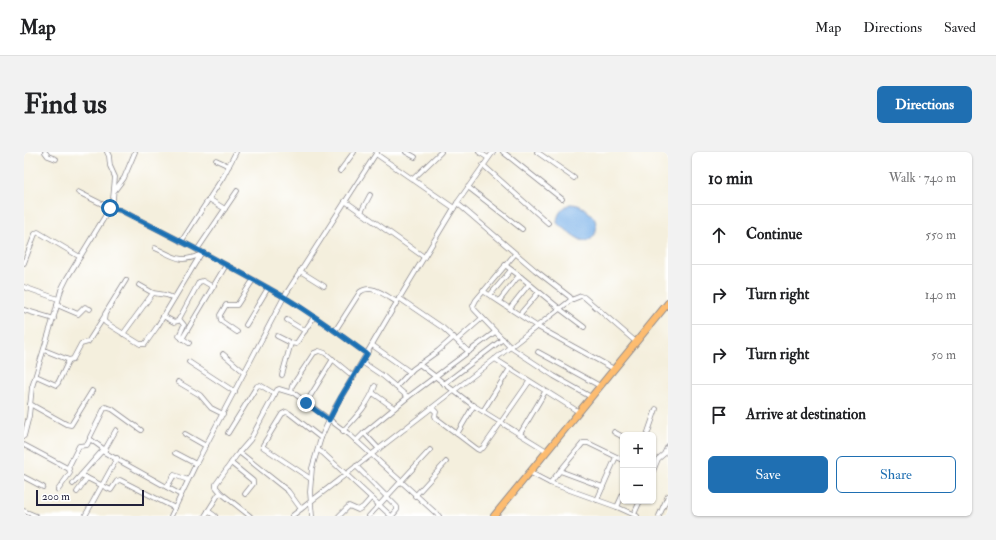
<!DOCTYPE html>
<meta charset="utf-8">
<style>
:root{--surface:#fff;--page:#f2f2f2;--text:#202124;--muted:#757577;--line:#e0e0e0;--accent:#1f6fb2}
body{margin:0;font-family:"IM FELL Double Pica",serif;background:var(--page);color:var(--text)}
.controls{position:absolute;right:12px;bottom:12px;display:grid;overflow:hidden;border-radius:6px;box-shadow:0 1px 3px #0004}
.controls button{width:36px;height:36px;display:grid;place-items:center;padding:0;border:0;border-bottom:1px solid var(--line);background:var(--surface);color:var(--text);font:20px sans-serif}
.scale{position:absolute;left:12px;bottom:10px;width:108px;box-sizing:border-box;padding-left:4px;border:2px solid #22223b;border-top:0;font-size:11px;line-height:14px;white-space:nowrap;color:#22223b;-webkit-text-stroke:3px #fff;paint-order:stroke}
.stop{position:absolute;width:12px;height:12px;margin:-9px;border:3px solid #1f6fb2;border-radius:50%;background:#fff}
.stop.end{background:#1f6fb2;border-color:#fff;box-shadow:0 1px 4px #0008}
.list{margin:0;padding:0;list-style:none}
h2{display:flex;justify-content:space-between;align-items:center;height:52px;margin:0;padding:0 16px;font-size:17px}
h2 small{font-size:13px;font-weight:400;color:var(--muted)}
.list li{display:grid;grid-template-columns:26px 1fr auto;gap:12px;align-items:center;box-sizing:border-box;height:60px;padding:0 16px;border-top:1px solid var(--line)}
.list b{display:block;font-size:15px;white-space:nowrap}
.list em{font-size:13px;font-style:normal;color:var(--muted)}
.actions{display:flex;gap:8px;padding:12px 16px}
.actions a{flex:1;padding:9px 0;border:1px solid var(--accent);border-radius:6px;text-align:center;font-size:14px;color:var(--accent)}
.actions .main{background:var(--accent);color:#fff}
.icon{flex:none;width:22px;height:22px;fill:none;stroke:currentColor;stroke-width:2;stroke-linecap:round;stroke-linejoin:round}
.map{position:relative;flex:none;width:644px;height:364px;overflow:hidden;border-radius:6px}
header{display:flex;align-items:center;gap:24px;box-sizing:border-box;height:56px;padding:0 20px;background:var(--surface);border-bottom:1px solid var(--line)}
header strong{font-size:19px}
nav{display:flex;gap:22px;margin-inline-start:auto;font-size:14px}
.intro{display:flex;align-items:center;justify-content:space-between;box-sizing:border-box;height:96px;padding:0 24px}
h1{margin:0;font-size:28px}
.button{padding:10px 18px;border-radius:6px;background:var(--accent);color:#fff;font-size:14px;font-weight:700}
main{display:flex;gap:24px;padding:0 24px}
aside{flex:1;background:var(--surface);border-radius:6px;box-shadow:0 1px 3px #0004}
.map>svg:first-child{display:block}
.water{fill:#78b0e8;stroke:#4d6992}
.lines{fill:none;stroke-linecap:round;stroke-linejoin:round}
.minor-casing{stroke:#8b888c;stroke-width:5.5}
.trunk-casing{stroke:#8b888c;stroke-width:8}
.minor{stroke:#fff;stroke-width:4}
.trunk{stroke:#fdbc70;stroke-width:6}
.route{stroke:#1f6fb2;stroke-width:5}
</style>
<header>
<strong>Map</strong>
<nav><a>Map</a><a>Directions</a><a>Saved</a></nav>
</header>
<div class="intro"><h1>Find us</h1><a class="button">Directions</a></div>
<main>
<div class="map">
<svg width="644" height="364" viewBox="0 0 644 364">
<rect width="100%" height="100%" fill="#fff"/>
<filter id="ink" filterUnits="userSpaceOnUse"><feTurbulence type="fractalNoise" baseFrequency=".025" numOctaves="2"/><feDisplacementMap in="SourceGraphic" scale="8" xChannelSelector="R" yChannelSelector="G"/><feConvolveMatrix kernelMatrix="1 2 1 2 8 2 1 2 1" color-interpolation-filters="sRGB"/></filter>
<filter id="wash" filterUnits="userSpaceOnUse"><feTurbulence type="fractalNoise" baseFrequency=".012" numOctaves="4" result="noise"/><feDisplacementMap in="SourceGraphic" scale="16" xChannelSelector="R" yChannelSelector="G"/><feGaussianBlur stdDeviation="0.9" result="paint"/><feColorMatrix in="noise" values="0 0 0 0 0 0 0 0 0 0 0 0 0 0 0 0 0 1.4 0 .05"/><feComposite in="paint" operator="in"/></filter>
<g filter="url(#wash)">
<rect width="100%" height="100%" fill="#f4efdd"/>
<path class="water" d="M546,52c4,0 9,1 12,3 4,2 9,7 12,11 6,10 0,27 -13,22 -9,-4 -16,-12 -24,-17 0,-9 5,-15 13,-19z"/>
</g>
<g filter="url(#ink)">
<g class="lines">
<defs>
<g id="minor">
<polyline points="21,0 24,4 32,7"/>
<polyline points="382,0 391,5"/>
<polyline points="455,0 464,6"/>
<polyline points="479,0 538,47"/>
<polyline points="513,0 550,26"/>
<polyline points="352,2 430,56"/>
<polyline points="192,8 205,14"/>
<polyline points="459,13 524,71"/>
<polyline points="316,19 330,0"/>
<polyline points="389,27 417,0"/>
<polyline points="444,35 498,77"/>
<polyline points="91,38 100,26 111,0"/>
<path d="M54,40l32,16 10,2c55,28 111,56 164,87 29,17 56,38 83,57"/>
<polyline points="185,47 201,57"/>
<polyline points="321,49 400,105"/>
<polyline points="337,60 346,43"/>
<polyline points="157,90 199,25 212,0"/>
<path d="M131,96c19,8 24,16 44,7"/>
<polyline points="173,98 213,39"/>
<polyline points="491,102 452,148 449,154 450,157 486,195 530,224 567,245"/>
<polyline points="0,111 11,82 14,80 56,105"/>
<polyline points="481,113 497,125"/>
<polyline points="276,119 300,134"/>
<polyline points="102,128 81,162 80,169 82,171 116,192 121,192 133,175 178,100"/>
<polyline points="115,133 129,141 142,143 150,146"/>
<polyline points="0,135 34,147"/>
<polyline points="459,139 514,175 590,217"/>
<polyline points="466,143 487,118"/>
<polyline points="375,146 419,176 445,200"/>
<polyline points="547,148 557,144 560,145 612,190"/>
<polyline points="475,149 493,126 497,125 536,157 560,175"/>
<polyline points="33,153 54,162 61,155 66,157"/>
<polyline points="486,156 505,132"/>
<polyline points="0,158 30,167"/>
<polyline points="496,162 515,140"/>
<polyline points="139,164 150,170 154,169 175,130 179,129 189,135"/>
<polyline points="155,167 160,173 155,184 165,191"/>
<polyline points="263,168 281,179"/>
<polyline points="222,173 244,136"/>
<path d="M311,179l25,-39c11,-9 26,4 37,10"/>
<polyline points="213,180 197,169 196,163 202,153 213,153 229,128"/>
<polyline points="99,182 129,141"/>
<polyline points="253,184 267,191 272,192 290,165"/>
<polyline points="158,187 202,113"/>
<polyline points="433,188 458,166"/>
<polyline points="348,193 386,220"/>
<polyline points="20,198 45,208 49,207 57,192 64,190 80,165"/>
<polyline points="514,200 576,234"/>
<polyline points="199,202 220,220"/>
<polyline points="471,207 555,260"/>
<polyline points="165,210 211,240"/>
<polyline points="338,210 359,224 384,245"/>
<polyline points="395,212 447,252 523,299"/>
<polyline points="258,223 267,191"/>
<polyline points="12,224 32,233 34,231 45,208"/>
<polyline points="330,225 301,201 295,199 290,201 268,234 267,239 326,283 415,364"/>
<polyline points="154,230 176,243 187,256 199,262"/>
<polyline points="420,232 479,187"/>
<polyline points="372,235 389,217 414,199 430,185"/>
<polyline points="349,241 370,256"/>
<polyline points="282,251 309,207"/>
<polyline points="6,252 42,272 47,273 68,239"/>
<polyline points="408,256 412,260 411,264 412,266 453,297 455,298 459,296 505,230"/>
<polyline points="459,259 485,218"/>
<path d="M319,279c13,-14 26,-27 32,-45"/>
<polyline points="590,280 599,285"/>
<polyline points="204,281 233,234 236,233 251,242"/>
<polyline points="340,281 355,297"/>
<polyline points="161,282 182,294"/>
<polyline points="433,282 450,253"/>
<polyline points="496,282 521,240"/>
<polyline points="623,283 632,257"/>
<polyline points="0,284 5,264 8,235 31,161 37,138 43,126 83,61 89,47 91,25 86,14 85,4 83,0"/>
<polyline points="332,289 340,281 384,245 471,180"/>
<polyline points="0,293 45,317 46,321 34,338"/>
<polyline points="81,298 66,287 66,285 81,255 88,257 117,278"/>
<polyline points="294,298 299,301 367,364"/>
<polyline points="80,299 92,278"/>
<polyline points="215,300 264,339 277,357"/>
<polyline points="151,301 172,312"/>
<polyline points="207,311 229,329 229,332 221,342"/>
<polyline points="332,314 373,355 373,358 368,364"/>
<polyline points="44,316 55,294 63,293 66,287"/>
<polyline points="536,319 579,335"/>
<polyline points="629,319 634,307 640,302 644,294"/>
<polyline points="505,320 526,331 593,355 613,364"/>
<polyline points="57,323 87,338 93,329 96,328 151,356"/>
<polyline points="0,325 19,335"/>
<polyline points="287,327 239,295 239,293 258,262 262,260 265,261 297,286"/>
<polyline points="526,331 559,291 564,291 599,308"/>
<polyline points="49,332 78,299 157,343"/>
<polyline points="143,335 150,323 164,328"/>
<polyline points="53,340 63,326"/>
<polyline points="197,341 192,335 192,332 212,304 226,288 253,238 255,237 268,241"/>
<polyline points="391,344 422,310"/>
<polyline points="573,348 592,305"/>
<polyline points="593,355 599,342"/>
<polyline points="0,359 12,364"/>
<polyline points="184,359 191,364"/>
<polyline points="610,362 616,349"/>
<polyline points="61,364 93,306"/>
<polyline points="147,364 172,312 260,145 353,0"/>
<polyline points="181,364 194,343 197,341 226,364"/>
<polyline points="268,364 547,148 546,145 511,118 433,51"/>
<polyline points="288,364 286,340 288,316 297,286 310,257 373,150 433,51 469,0"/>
<polyline points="315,364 325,354 334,358 339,355 347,346"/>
<polyline points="345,364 406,298"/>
<polyline points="635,364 644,344"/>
</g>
<polyline id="trunk" points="470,364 644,151"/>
</defs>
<use href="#minor" class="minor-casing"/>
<use href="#trunk" class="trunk-casing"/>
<use href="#minor" class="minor"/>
<use href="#trunk" class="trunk"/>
</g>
</g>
<g class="lines" filter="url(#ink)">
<path class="route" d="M86,56l10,2c55,28 111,56 164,87 29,17 56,38 83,57l-26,43 -12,23 -23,-17"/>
</g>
</svg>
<div class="controls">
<button>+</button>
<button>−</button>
</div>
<div class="scale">200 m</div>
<div class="stop" style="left:86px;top:56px"></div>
<div class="stop end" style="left:282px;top:251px"></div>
</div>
<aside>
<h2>10 min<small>Walk · 740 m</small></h2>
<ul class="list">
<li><svg class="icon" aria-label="ahead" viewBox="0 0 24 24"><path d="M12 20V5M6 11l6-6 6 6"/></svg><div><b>Continue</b></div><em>550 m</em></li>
<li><svg class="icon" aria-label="right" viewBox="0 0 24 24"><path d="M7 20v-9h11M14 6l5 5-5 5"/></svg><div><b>Turn right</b></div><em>140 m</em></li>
<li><svg class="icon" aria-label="right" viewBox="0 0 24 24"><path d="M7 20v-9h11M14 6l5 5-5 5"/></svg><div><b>Turn right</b></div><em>50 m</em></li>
<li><svg class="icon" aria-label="arrive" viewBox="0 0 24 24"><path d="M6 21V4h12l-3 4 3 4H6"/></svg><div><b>Arrive at destination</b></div></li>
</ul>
<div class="actions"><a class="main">Save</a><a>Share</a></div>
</aside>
</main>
